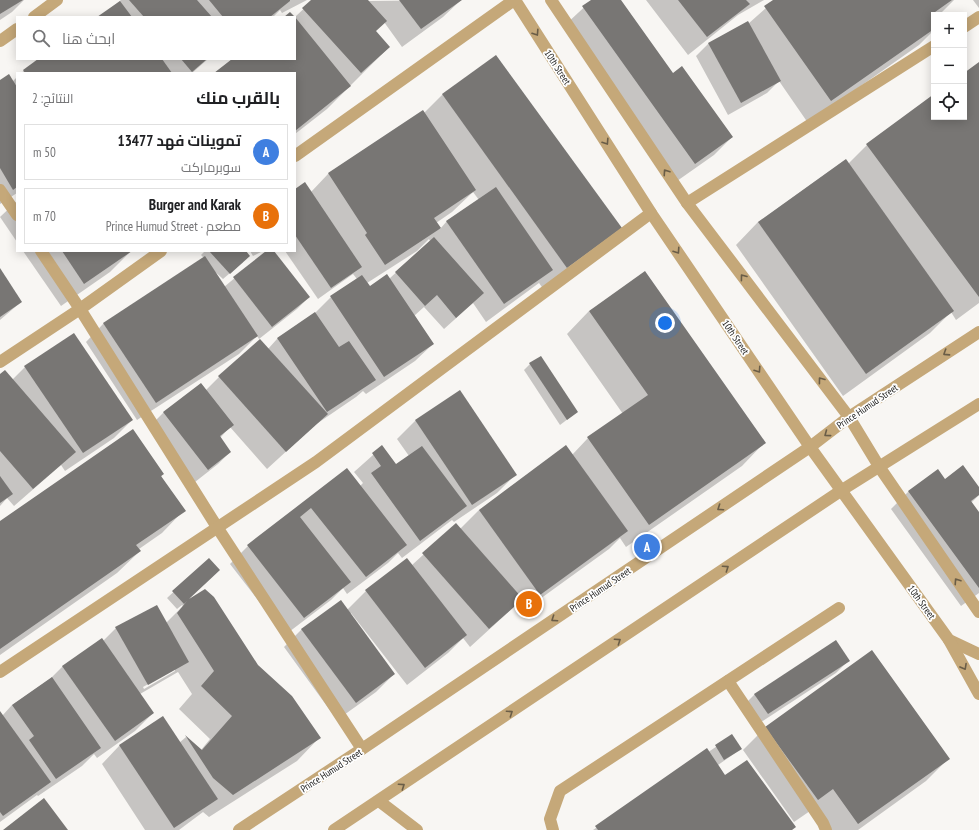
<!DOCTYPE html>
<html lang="ar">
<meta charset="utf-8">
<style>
:root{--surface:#fff;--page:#f2f2f2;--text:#202124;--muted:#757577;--line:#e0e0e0;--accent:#db2777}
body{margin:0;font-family:"PT Sans Narrow",Cairo,sans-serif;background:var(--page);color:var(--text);direction:rtl}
.controls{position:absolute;right:12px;top:12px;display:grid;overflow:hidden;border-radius:0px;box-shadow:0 2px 10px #0003}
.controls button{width:36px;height:36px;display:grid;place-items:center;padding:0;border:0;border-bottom:1px solid var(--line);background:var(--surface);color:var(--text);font:20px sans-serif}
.you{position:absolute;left:665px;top:323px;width:14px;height:14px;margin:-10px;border:3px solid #fff;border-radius:50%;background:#1a73e8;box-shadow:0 0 0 6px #1a73e833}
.badge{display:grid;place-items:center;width:26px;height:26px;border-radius:50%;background:var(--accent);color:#fff;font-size:13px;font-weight:700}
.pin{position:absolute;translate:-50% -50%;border:2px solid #fff;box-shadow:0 1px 4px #0006}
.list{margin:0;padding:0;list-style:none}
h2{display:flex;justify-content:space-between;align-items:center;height:52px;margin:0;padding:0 16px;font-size:17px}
h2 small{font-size:13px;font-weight:400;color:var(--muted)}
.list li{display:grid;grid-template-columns:26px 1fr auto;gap:12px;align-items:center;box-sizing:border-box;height:56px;margin:0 8px 8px;padding:0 8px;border:1px solid var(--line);border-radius:0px}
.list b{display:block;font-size:15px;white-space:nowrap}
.list p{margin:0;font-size:13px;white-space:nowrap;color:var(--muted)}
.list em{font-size:13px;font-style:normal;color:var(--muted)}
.icon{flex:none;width:22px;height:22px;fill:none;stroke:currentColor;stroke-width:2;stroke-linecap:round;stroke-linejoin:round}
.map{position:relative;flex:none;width:979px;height:830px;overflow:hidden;direction:ltr}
.search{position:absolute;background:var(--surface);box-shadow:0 2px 10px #0003;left:16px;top:16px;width:280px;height:44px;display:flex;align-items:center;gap:10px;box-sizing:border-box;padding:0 14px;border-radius:0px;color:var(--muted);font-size:15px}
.panel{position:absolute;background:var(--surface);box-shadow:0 2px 10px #0003;left:16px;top:72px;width:280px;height:180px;border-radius:0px;direction:rtl}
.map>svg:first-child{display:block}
.shadow{fill:#0003;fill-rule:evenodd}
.building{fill:#787674}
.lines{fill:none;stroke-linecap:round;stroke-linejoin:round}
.minor{stroke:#c5a879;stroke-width:12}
.oneway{stroke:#6a5d47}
.labels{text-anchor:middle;stroke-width:3.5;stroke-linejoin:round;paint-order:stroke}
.street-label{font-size:10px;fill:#1f1f1e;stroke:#fff}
</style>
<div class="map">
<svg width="979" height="830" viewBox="0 0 979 830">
<rect width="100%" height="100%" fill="#f8f6f3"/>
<g class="shadow">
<polygon points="0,0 24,0 12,12 0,20"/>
<polygon points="121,0 307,0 282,13 280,10 273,17 99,17"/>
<polygon points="313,0 368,1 461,0 443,17 402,47 384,22 375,31 389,47 327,109 295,134 295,73 216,73 233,59 295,59 295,17"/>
<polygon points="592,0 619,0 672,74 732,137 714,155 677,181 565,25"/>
<polygon points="646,0 764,0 738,15 688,55"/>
<polygon points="775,0 954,0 939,15 934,15 934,30 919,45 808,123 779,81 767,93 728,115 696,56 708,44 747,22 748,24"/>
<polygon points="973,0 979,0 979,8"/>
<path d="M496,56l125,172 -77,62 -5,-7 -53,39 -13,-19 -29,26 -20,-22 -10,9 19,28 -18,17 -49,33 -3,-3 -7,6 -41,28 -48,44 -37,-42 -10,11 10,14 -12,12 -23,18 -44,-57 12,-12 38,-29 5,6 13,-13 49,-28 9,-10 38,-26 16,-16 26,-18 -4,-5 -35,25 -33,-48h10v-61l16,2 17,-18 95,-63 1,2 18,-18zM473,192l6,8 -32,21 -7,8 -4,-6 16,-11zM429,239l1,2 -41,38 -19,9 -3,-5 50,-32z"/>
<polygon points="40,59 208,59 192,73 21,73"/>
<polygon points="979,63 979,303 956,320 951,312 930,333 843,396 736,245 758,222 845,160 848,164 867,145 934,96 934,117 964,117 964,74"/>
<polygon points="17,77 17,193 0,204 0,81 12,82"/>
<polygon points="17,201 17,242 0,217"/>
<polygon points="23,251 131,251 110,272 61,306"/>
<polygon points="205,251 245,251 243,262 223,279 212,269 224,287 267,251 273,251 309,297 297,309 259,339 257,336 239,354 137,420 86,342 103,324 204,258 201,255"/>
<polygon points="250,251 263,251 253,256"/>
<polygon points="0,270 21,302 0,320"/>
<polygon points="589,311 764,443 742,466 626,547 620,538 609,549 522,612 516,605 470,647 463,638 448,653 407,685 351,613 350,614 394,674 376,692 337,720 284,647 302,629 347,610 366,591 412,565 456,525 460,529 479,510 566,446 572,455 588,438 623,414 567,334"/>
<polygon points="530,364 577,412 560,425 524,370"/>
<polygon points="25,367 132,420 114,438 65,471 61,465 14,506 7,498 0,506 0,375 12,380"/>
<polygon points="459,392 515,475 497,493 454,522 452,520 402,558 398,553 388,563 347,594 343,588 331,600 285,635 230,564 248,546 347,470 360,486 363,483 354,472 382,447 396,466 409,456 397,439 415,421"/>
<polygon points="163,474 161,477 184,510 162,533 139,549 140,551 117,573 0,655 0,522"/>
<polygon points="944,480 979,489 979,495 971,503 979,514 979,593 961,606 891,509 909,491"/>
<path d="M209,559l-22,41 70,66 62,72 -22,23 -88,56 -6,-5 -24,18h-34l-43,-66 17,-18 44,-28 16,25 7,-6 15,13 9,-11 -31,-30 13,-15 -14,-22 -38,22 13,19 -18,18 -38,27 -3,-4 -12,12 -44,30 -1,-1 -37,27v-109l2,3 10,-11 38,-26 13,-13 40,-25 13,-13 50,-5 17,-17 -1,-1 -5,4 -10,-11zM175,669v2l-31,18 -1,-2z"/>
<polygon points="848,661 836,673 755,726 742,707 755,694"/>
<polygon points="765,728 948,759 926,781 858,830 824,830 810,811 794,822 743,750"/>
<polygon points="732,736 741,749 718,765 725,776 791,830 593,830"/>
</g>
<g class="building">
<polygon points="0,0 23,0 0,14"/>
<polygon points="129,0 197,0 212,17 144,17"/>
<polygon points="209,0 290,0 290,1 270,17 223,17"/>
<polygon points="311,0 368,0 387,21 376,31 390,47 361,73 302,8"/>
<polygon points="399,0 462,0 421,29"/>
<polygon points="591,0 621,0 673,73 682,66 733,137 695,164 582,6"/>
<polygon points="678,0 746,0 750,4 707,37"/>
<polygon points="773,0 952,0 935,12 937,15 934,15 934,29 831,101 764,6"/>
<polygon points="120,1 132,17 97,17"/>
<polygon points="290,12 295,17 284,17"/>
<polygon points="295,17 351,86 295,131 295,73 214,73 232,59 295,59"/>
<polygon points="748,21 781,81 741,103 708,43"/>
<polygon points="496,55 622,228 567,268 442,94"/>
<polygon points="38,59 162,59 172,73 25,73 23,70"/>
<polygon points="181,59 207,59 192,72"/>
<polygon points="979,62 979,297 866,144 934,94 934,117 964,117 964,73"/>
<polygon points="9,74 17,87 17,187 13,190 0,168 0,80"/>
<polygon points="423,110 476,190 434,218 441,228 385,265 365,235 367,233 328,173"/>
<polygon points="846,159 954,311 866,374 758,222"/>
<polygon points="305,182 362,267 331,288 295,235 295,189"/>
<polygon points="496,187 553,270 504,304 446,221"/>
<polygon points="434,237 484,293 456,318 437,295 425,306 395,272"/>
<polygon points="62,251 132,251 84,284"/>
<polygon points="209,251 246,251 250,256 230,274"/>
<polygon points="266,251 274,251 310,297 272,327 233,277"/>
<polygon points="205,256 258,336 156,403 103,323"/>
<polygon points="0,268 22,302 0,317"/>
<polygon points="645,271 766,443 649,525 587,437 648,395 589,311"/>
<polygon points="387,274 434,344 384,377 330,296 362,275 370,286"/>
<polygon points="315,312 339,347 349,341 376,380 327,412 277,338"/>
<polygon points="74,333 133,420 83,453 24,366"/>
<polygon points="260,339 328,414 286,452 218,376"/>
<polygon points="541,356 578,412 567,420 529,363"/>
<polygon points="5,370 76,452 33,489 0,451 0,374"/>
<polygon points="201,383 234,425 220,436 231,452 208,470 163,412"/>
<polygon points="460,390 517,475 472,505 415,420"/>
<polygon points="133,429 164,474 161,476 186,511 136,545 141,551 0,649 0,521"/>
<polygon points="382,445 396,464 422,446 467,506 420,541 371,473 381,466 372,453"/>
<polygon points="566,445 628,531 540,595 479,510"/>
<polygon points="963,465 979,487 979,495 971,501 979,512 979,588 908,491 938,469 945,479"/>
<polygon points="347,468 407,545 366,577 311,508 300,517 351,582 304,618 247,545"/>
<polygon points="0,476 13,494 0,503"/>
<polygon points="456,523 523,599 489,629 422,553"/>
<polygon points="209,558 220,570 189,599 205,589 214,597 258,665 292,696 321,738 233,795 213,778 185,735 202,750 232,716 201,686 214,671 177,613 187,601 184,604 172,591"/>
<polygon points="407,558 467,635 425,668 365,590"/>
<polygon points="341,600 395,674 356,703 301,629"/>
<polygon points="157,605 189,662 148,685 115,627"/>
<polygon points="102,638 154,713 115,741 62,666"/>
<polygon points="836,640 850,661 768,714 754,694"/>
<polygon points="872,650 950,759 858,824 833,789 818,800 765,727"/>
<polygon points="52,677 101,748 56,779 29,740 34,736 12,705"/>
<polygon points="0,711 51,782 3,816 0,812"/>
<polygon points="163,716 218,799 174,828 119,745"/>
<polygon points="732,734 742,749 724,760 715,745"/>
<polygon points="707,748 725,775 747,760 796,827 792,830 598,830 595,826"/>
<polygon points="44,798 68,830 3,830"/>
</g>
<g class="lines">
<g class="minor">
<polyline points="515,0 651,213 810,447 949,640 979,654"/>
<polyline points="551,0 687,203 849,417 880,468 979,612"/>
<polyline points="34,17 57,0"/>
<polyline points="964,27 979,17"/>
<polyline points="0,41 17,29"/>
<polyline points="295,156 514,0"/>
<polyline points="0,190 17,215"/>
<polyline points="687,203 934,46"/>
<polyline points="41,251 80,309 217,527 362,749"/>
<polyline points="0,362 80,309 161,251"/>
<polyline points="949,640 979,694"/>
<polyline points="0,672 316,462 651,213"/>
<polyline points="728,681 823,823 826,830"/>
<polyline points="379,801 417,830"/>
<polyline points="239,830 362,749 810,447 849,417 979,332"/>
<polyline points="334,830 842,490 979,404"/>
<polyline points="553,830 550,819 560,791 839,608"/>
</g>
</g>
<defs><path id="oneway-chevron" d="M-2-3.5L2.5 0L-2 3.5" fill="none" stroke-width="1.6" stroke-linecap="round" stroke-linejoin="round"/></defs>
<g class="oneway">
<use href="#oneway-chevron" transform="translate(536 33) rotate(57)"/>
<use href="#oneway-chevron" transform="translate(606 142) rotate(57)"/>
<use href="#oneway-chevron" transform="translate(666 172) rotate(-124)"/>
<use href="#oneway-chevron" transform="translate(677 251) rotate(56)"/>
<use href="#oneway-chevron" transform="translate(743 277) rotate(-127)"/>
<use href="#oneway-chevron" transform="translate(946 353) rotate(147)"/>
<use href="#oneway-chevron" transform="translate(758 370) rotate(56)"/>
<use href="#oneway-chevron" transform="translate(821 380) rotate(-127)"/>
<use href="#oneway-chevron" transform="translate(827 434) rotate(143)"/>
<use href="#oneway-chevron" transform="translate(720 508) rotate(146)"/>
<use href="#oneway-chevron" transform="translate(726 568) rotate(-34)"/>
<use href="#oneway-chevron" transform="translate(957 581) rotate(-124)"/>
<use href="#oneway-chevron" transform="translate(554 619) rotate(146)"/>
<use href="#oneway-chevron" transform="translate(618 641) rotate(-34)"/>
<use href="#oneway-chevron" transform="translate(964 667) rotate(61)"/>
<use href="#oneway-chevron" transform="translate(510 713) rotate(-34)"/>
<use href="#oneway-chevron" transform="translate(402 786) rotate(-34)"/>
</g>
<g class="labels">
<g class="street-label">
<text transform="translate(558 67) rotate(57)" y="4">10th Street</text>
<text transform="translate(736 337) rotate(56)" y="4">10th Street</text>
<text transform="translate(867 406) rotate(-34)" y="4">Prince Humud Street</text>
<text transform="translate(600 589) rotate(-34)" y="4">Prince Humud Street</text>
<text transform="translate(922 602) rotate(54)" y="4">10th Street</text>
<text transform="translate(331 770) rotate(-33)" y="4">Prince Humud Street</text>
</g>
</g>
</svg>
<div class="controls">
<button>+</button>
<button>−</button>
<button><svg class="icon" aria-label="locate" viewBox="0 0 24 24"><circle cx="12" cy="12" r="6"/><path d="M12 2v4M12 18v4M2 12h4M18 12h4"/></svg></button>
</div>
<div class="you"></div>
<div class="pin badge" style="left:647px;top:547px;background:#3f7fe0">A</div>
<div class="pin badge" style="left:529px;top:604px;background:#e8710a">B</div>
<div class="search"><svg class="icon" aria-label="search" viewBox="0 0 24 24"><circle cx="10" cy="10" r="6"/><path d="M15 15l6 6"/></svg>ابحث هنا</div>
<section class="panel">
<h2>بالقرب منك<small>النتائج: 2</small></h2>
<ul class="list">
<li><span class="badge" style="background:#3f7fe0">A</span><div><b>تموينات فهد 13477</b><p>سوبرماركت</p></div><em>50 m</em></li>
<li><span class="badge" style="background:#e8710a">B</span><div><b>Burger and Karak</b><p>مطعم · Prince Humud Street</p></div><em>70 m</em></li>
</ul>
</section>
</div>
